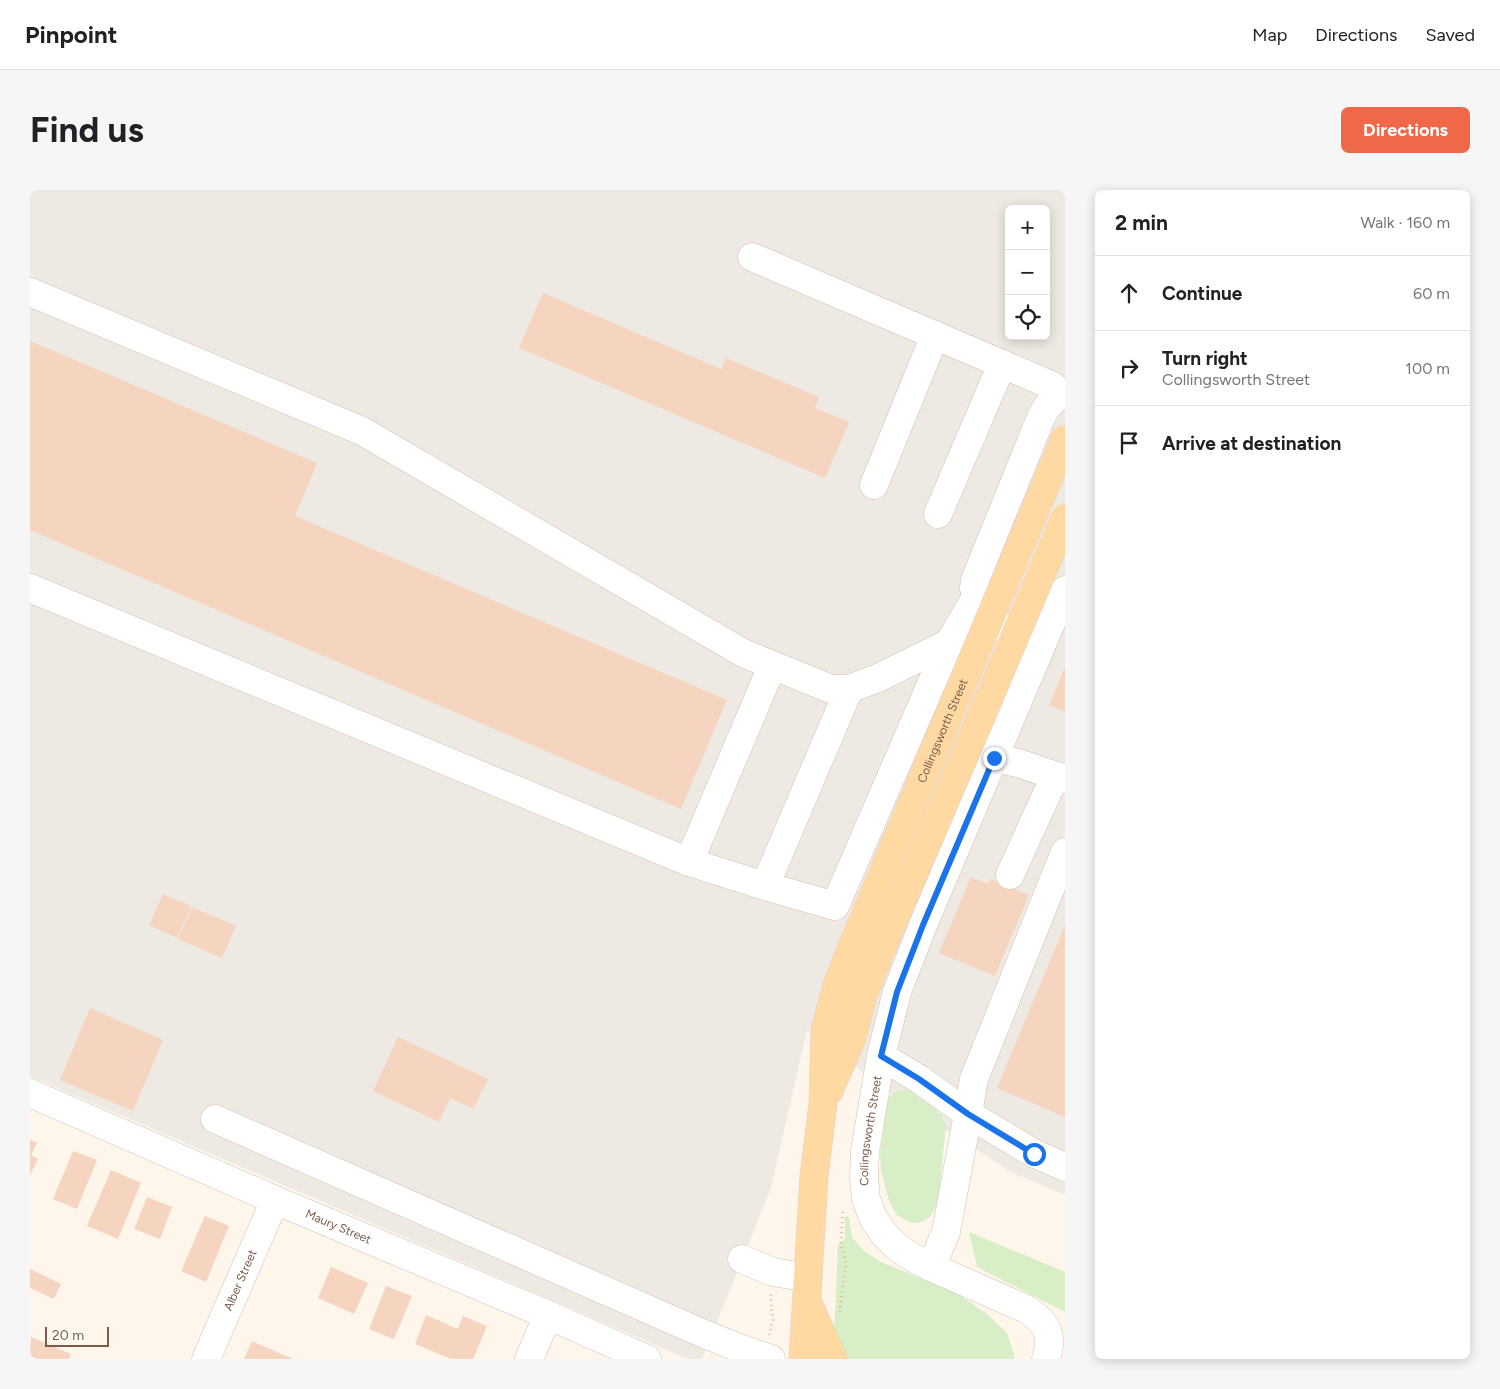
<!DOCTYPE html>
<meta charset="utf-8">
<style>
:root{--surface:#fff;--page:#f6f6f6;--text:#202124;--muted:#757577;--line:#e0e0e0;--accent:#ef6949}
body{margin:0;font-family:Figtree,sans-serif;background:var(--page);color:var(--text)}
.controls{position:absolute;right:15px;top:15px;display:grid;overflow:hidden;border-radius:8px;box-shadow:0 2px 12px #0003}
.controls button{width:45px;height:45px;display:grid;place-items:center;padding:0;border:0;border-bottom:1px solid var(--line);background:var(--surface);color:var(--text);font:25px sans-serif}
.scale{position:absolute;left:15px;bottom:12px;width:64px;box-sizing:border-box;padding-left:5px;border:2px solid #7c5b4b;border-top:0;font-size:14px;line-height:18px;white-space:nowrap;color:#7c5b4b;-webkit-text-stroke:4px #fffaf3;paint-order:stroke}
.stop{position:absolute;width:15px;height:15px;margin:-11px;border:4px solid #1a73e8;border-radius:50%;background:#fff}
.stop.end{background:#1a73e8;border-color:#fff;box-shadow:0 1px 5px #0008}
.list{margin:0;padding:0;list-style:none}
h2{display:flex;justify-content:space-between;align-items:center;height:65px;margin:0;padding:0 20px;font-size:21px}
h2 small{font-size:16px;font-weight:400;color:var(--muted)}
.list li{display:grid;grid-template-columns:32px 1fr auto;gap:15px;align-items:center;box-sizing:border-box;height:75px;padding:0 20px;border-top:1px solid var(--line)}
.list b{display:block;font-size:19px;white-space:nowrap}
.list p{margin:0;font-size:16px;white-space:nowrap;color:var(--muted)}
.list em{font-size:16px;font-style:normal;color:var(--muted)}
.icon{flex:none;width:28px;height:28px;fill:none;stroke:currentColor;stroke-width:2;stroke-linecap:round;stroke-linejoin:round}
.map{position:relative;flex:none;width:1035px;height:1169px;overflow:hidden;border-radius:8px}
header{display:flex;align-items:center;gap:30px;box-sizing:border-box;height:70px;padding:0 25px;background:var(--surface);border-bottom:1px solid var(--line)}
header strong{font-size:24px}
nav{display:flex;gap:28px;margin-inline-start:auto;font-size:18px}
.intro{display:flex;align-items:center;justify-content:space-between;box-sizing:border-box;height:120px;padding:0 30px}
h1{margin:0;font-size:35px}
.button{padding:12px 22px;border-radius:8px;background:var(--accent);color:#fff;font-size:18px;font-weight:700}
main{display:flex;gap:30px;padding:0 30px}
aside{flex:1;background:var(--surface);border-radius:8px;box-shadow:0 2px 12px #0003}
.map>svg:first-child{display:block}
.industrial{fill:#efe9e3;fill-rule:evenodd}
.grass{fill:#d8eec7}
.building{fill:#f5d4c0}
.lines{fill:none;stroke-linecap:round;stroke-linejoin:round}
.minor-casing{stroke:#d4bfb1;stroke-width:29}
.major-casing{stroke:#ddd4d0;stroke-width:29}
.path{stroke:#dcb7a2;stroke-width:3;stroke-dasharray:1 4;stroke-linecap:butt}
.minor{stroke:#fff;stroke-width:28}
.major{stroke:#ffd9a1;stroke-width:28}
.major-bridge-casing{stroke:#ddd4d0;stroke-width:29;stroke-linecap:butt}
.major-bridge{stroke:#ffd9a1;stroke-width:28}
.route{stroke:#1a73e8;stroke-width:6}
.labels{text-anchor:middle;stroke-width:4;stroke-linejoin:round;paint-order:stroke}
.street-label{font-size:12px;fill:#7c5b4b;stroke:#fffaf3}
</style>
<header>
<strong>Pinpoint</strong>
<nav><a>Map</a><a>Directions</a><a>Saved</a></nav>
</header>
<div class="intro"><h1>Find us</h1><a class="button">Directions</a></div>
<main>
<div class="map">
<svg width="1035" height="1169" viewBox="0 0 1035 1169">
<rect width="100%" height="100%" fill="#fef6eb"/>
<path class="industrial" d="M0,0h1035v1005l-52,-22 -108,-69 -98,-74 -36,158 -69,171h-14l-658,-283zM979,19h37v127h-37z"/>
<g class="grass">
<polygon points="878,899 884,899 888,903 889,909 907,919 908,923 913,925 912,928 916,935 908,1014 900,1027 892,1032 882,1033 867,1025 859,1011 851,981 850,964 858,908 867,901"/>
<polygon points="817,1026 819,1028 822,1047 834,1061 849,1071 928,1104 957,1124 977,1143 984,1164 984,1169 812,1169 804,1146 808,1055 815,1048 815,1027"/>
<polygon points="939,1042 1035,1082 1035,1122 947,1077"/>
</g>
<g class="building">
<polygon points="513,103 691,179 696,168 789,207 785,218 819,232 795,288 489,158"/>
<polygon points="0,151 287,273 265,326 697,510 651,619 0,340"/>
<polygon points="1035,477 1035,522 1019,515"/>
<polygon points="941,687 958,694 960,689 999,705 965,786 909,763"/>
<polygon points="133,704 161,716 147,748 119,735"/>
<polygon points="162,717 206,736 192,768 148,749"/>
<polygon points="1035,735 1035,927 967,898"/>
<polygon points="60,818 133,850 103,921 30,890"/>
<polygon points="368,847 458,889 443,919 420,908 409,932 343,901"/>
<polygon points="0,949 7,953 1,965 8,969 0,985"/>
<polygon points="43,961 67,970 47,1019 23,1009"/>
<polygon points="81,980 111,993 88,1049 57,1036"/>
<polygon points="117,1007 142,1017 130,1049 104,1039"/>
<polygon points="175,1026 199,1036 176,1092 151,1081"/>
<polygon points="301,1077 338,1093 324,1124 288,1108"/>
<polygon points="0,1079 31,1094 24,1109 0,1098"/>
<polygon points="356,1096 382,1106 364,1149 339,1139"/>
<polygon points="396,1125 428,1139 433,1126 457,1136 443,1169 421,1169 385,1154"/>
<polygon points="1,1147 41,1164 39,1169 0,1169"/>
<polygon points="222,1151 263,1169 214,1169"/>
</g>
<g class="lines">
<defs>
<g id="minor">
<polyline points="722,67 1021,195 1033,205"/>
<polyline points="0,102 332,241 713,463 801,499 819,499 848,488 919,453"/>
<polyline points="844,295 905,145"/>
<polyline points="908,324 972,174"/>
<polyline points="0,398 659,672 735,696 805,716 919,453 946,407"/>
<path d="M1002,460l-13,-6 -38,-39 -5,-8 -2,-9 1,-8 67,-165c6,-10 11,-18 23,-19"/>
<polyline points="964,568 988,573 1035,589"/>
<polyline points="659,672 742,476"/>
<polyline points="980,685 1025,586"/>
<polyline points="735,696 819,499"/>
<polyline points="851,866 889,889 938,924 944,889 1035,662"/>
<path id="s1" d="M0,903l245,107 273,115 99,44"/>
<polyline points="185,929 665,1140 706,1157 741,1169"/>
<polyline points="712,1069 743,1082 778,1088"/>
<polyline points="901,1077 916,1042 938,924 1005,964 1035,977"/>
<path id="s2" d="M176,1169l69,-159"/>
<polyline points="499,1169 518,1125"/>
<path id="s3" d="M1016,1169c8,-24 1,-37 -20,-50l-95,-42 -21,-11 -14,-10 -12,-12 -11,-16 -7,-19 -2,-21 1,-27 16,-95 16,-64 26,-67 142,-335"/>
</g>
<g id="major">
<polyline points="799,901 821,850 833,805 849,764"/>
<polyline points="778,1113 803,1169"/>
<polyline points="773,1169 784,986 793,914 795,841 807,795 824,752"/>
</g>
</defs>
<use href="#minor" class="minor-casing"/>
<use href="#major" class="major-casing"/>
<g class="path">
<polyline points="810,1122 812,1100 816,1076 815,1068 811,1055 813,1020"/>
<polyline points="739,1145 743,1130 741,1117 741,1104"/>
</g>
<use href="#minor" class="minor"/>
<use href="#major" class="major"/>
<defs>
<g id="major-bridge">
<path id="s4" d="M824,752l211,-503"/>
<polyline points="849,764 957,513 1035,328"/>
</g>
</defs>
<use href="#major-bridge" class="major-bridge-casing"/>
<use href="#major-bridge" class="major-bridge"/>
</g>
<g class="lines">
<polyline class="route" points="964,568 893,735 867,802 851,866 889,889 938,924 1004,964"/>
</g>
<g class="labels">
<g class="street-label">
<text dy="4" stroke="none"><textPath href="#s4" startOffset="229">Collingsworth Street</textPath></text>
<text dy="4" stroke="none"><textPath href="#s3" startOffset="330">Collingsworth Street</textPath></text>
<text dy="4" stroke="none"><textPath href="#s1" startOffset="336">Maury Street</textPath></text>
<text dy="4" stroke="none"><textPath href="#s2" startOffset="86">Alber Street</textPath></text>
</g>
</g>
</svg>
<div class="controls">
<button>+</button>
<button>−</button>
<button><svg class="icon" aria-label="locate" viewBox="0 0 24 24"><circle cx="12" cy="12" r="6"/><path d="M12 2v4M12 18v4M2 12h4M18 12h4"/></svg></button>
</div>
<div class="scale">20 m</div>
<div class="stop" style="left:1004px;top:964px"></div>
<div class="stop end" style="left:964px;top:568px"></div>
</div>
<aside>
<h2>2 min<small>Walk · 160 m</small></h2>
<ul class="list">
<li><svg class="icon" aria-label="ahead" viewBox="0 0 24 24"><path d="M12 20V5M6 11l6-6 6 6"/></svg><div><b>Continue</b></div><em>60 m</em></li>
<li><svg class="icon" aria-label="right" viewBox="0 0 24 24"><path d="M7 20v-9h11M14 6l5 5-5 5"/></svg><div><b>Turn right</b><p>Collingsworth Street</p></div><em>100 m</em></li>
<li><svg class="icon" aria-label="arrive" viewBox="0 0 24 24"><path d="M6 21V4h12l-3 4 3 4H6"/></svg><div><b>Arrive at destination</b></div></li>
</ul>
</aside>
</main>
